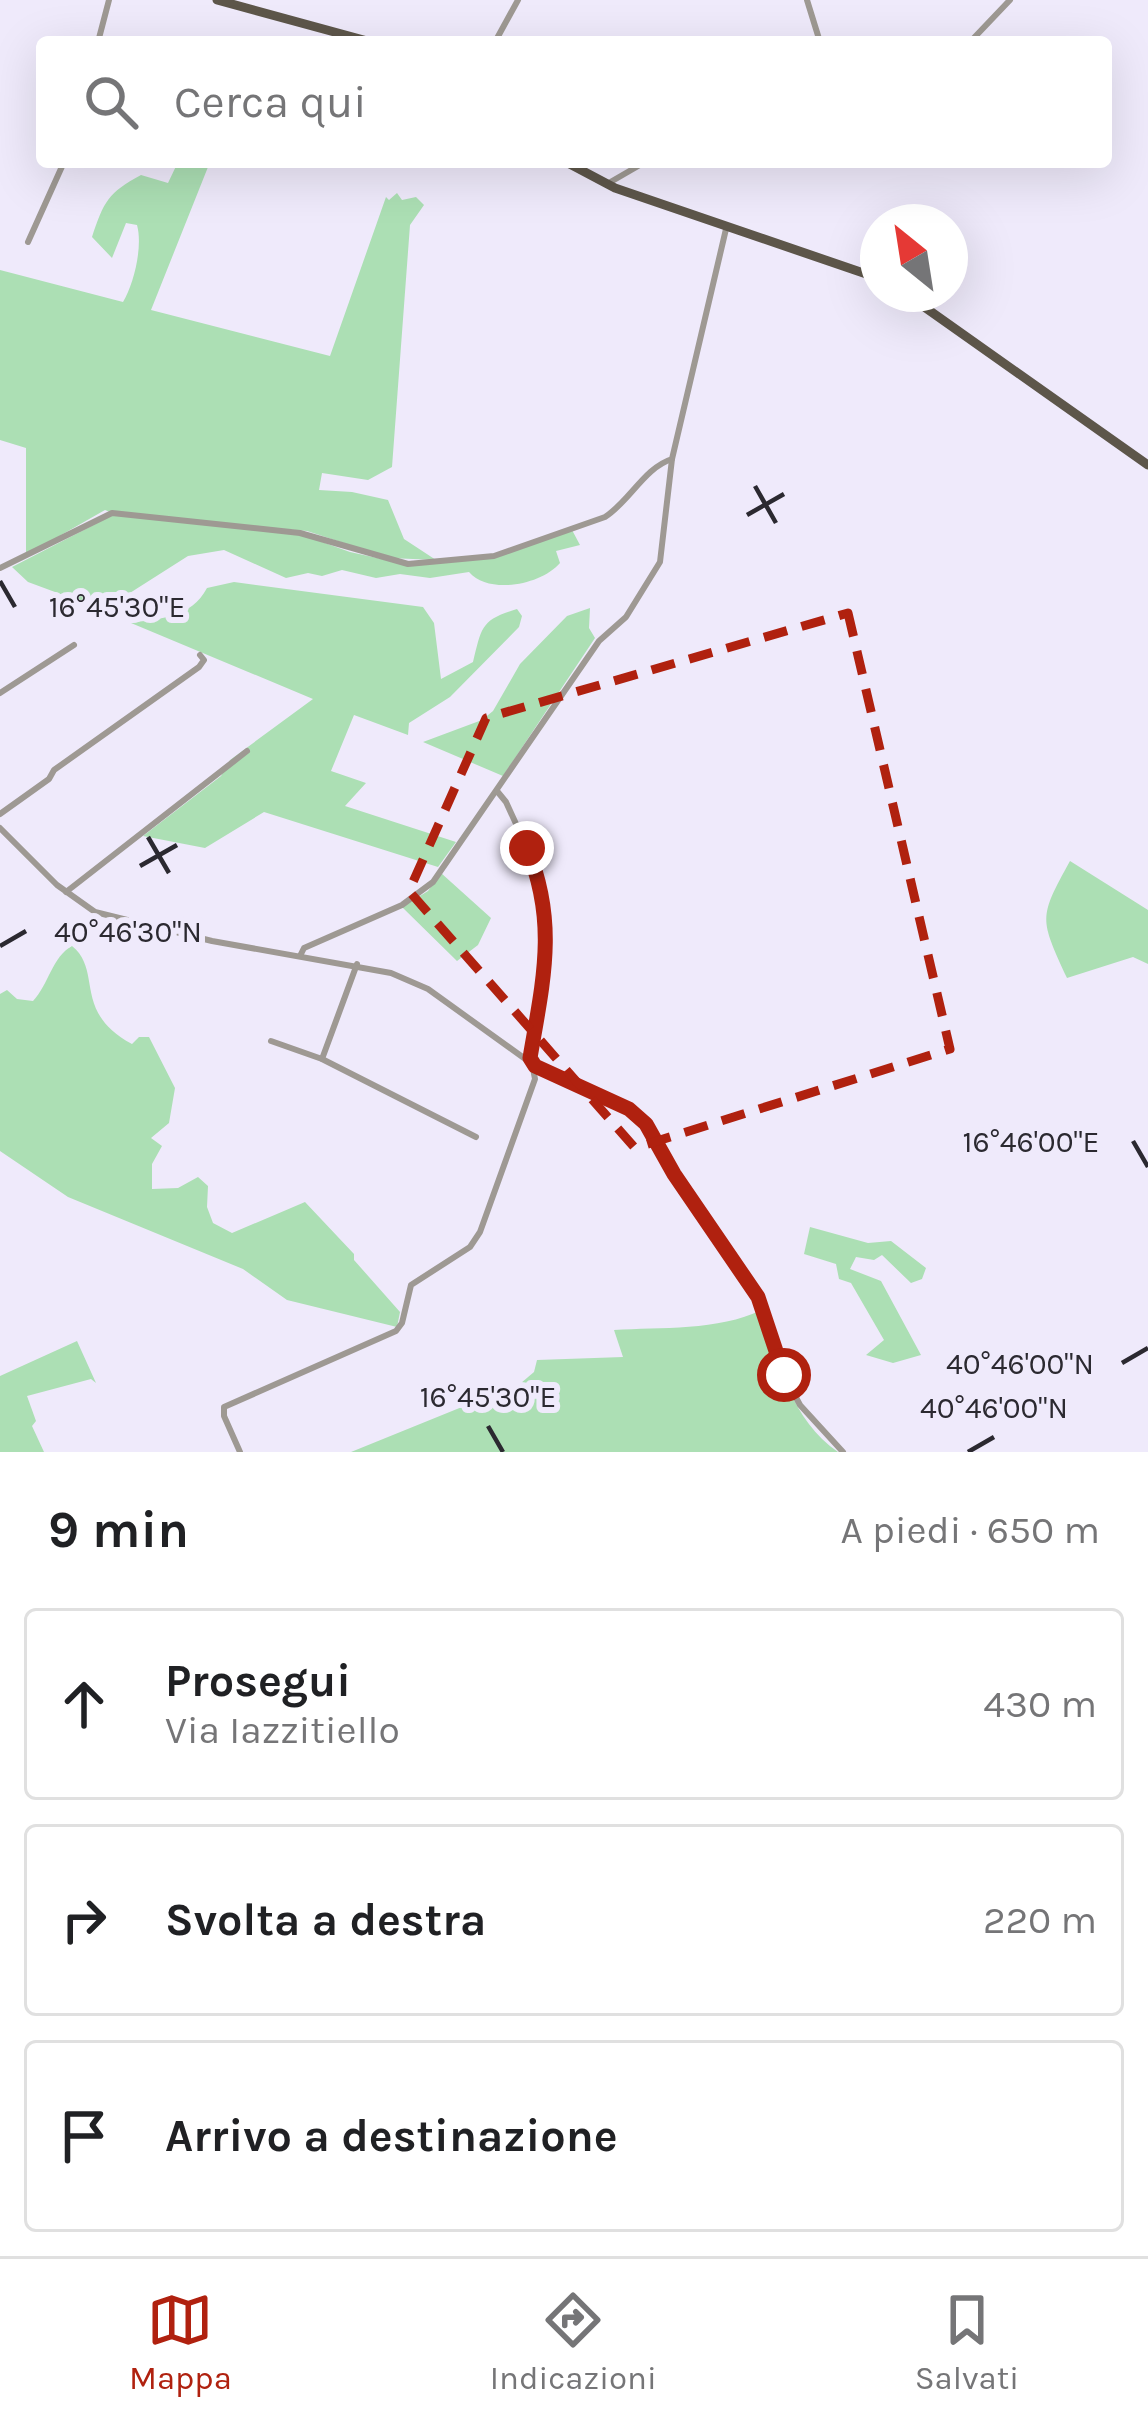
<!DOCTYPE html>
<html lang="it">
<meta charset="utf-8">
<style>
:root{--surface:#fff;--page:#f2f2f2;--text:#202124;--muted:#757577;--line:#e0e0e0;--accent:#b0210f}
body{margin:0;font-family:Karla,sans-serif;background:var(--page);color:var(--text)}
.compass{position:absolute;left:860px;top:204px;width:108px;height:108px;border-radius:50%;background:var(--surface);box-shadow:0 12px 48px #0002;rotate:330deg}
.stop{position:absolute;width:36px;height:36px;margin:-27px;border:9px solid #b0210f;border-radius:50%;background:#fff}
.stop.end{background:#b0210f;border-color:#fff;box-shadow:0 3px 12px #0008}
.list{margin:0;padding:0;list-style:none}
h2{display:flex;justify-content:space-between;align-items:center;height:156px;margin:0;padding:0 48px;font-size:51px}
h2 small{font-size:39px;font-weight:400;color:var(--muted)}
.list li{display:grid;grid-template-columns:78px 1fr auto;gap:36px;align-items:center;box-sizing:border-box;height:192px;margin:0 24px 24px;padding:0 24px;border:3px solid var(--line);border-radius:12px}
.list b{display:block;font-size:45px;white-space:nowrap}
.list p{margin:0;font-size:39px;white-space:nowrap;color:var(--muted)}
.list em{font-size:39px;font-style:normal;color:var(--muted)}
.icon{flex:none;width:66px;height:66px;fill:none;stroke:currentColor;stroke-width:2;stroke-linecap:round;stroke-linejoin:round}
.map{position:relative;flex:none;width:1148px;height:1452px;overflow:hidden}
.search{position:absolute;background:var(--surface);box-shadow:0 12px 48px #0002;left:36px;right:36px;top:36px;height:132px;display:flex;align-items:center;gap:30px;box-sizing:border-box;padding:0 42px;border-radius:12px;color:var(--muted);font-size:45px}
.sheet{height:804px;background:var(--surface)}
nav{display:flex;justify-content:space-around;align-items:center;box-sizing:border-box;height:168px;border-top:3px solid var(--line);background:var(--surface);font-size:33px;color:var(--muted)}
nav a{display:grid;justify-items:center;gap:6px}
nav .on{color:var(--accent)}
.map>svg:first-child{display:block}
.green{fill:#acdfb4}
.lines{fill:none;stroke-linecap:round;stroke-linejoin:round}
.minor{stroke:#9e9993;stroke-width:6}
.major{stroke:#5d564a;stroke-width:9}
.route{stroke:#b0210f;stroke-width:15}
.marked{fill:none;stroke:#b0210f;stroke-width:9;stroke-dasharray:24 15;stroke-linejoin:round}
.ticks{fill:none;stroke:#2b2930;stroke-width:4.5}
.ticks-label{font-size:30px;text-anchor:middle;fill:#2b2930;stroke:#efeafb;stroke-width:12;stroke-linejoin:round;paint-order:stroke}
</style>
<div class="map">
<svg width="1148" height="1452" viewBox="0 0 1148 1452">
<rect width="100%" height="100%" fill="#efeafb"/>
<g class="green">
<path d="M178,162l24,4 8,-4 -59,148 179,46 56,-159 3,3 8,-7 5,7 14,-3 8,8 -14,20 -18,242 -24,13 -46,-7 -3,17 33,2 36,8 16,39 32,21 -46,-2 -83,-27 -123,-11 116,14 50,18 59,13 89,-8 74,-27 8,15 -24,6 4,12c-19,22 -71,32 -91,9l-39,6 -30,-4 -24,4 -34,-8 -20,6 -14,-3 -22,5 -62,-28 -36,6 -66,42 -40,4 -54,-20 -16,-15 103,-53 -10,-4 -79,45v-107l-26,-8v-170l123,32c11,-18 20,-56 14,-77l-11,-2 -14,35 -20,-21c12,-36 16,-44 49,-62l27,8z"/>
<path d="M234,582l189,25 11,16 7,56 32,-17c9,-36 8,-42 44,-53l5,7 -3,11 -69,70 -41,26 -1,12 -54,-20 -23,56 35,12 -21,23 111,36 -18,25 -174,-55 -59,36 -62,-12 78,-60 9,-16 83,-61 -182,-76c30,-5 60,-5 76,-35z"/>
<polygon points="590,608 589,628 595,638 503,776 423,742 482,720 493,711 520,664 567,616"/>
<path d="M1070,861l78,49v54l-15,-7 -66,21c-27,-60 -29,-59 3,-117z"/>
<polygon points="441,873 491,918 478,945 457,961 402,907 428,891"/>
<path d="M72,946c31,25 0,66 60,98l7,-7h10l26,51 -6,35 -18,15 11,8 -10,18v25l26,-1 20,-11 10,9 -1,21 6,16 19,10 73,-31 49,52v6l46,52 -3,15 -110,-27 -44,-31 -175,-72 -68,-46v-157l7,-4 10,9 16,2c16,-17 19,-44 39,-55z"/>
<polygon points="810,1227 868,1243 891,1241 926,1268 922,1279 911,1283 882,1255 874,1260 856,1257 850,1269 881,1281 921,1355 893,1363 866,1355 884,1340 851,1283 839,1279 836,1264 804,1254"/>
<path d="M761,1310c17,51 30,110 77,142h-487l170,-69 13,-11 3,-12 86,-3 -9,-27c46,-3 105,1 147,-20z"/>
<polygon points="77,1341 96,1383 91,1379 27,1396 36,1421 32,1426 44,1452 0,1452 0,1376"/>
</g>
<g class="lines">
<g class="minor">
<polyline points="807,0 820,42"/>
<polyline points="98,42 109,0"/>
<polyline points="495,42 518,0"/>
<polyline points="970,42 1010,0"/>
<polyline points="607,184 645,162"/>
<polyline points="28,242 64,162"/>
<path d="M0,568l112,-55 188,20 108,31 86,-8 111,-39c25,-16 39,-49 67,-58l54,-230"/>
<polyline points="0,693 74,645"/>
<polyline points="0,814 49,779 54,770 199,667 204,660 200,655"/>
<polyline points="0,828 57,885 95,912 212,941 391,973 428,989 535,1066 629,1109 646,1124 675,1174 758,1297 784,1375 800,1405 843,1452"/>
<polyline points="66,892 247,751"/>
<polyline points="301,954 304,948 402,905 433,882 599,641 626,617 660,562 672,459"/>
<polyline points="271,1041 322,1059 476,1137"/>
<polyline points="322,1059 357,964"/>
<polyline points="240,1452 224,1416 224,1407 396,1331 402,1323 411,1285 470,1247 480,1232 535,1079 531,1058 545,980 547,931 533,861 506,802 497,791"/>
</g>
<g class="major">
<polyline points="217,0 371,42"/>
<polyline points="566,162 615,188 878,278"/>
<polyline points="906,294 1148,465"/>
</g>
</g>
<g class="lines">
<path class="route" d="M527,848c31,75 16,133 3,210l5,8 94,43 17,15 28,50 84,123 26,78"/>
</g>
<path class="marked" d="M848,613l102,436 -315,99 -226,-257 77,-173z"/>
<path class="ticks" d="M755,486l21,37M747,515l37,-21M0,581l15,26M148,837l21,36M140,866l37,-21M0,946l26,-15M1133,1141l15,26M1122,1363l26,-15M488,1426l15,26M968,1452l26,-15"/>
<g class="ticks-label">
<text x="117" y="617">16°45'30"E</text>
<text x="128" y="942">40°46'30"N</text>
<text x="1031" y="1152">16°46'00"E</text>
<text x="1020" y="1374">40°46'00"N</text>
<text x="488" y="1407">16°45'30"E</text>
<text x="994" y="1418">40°46'00"N</text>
</g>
</svg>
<svg class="compass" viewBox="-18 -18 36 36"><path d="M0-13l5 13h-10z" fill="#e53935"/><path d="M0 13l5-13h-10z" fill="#757577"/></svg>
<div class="stop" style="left:784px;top:1375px"></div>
<div class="stop end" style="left:527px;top:848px"></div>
<div class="search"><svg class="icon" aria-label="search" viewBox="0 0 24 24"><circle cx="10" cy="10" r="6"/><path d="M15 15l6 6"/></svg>Cerca qui</div>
</div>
<section class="sheet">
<h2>9 min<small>A piedi · 650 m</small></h2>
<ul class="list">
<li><svg class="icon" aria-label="ahead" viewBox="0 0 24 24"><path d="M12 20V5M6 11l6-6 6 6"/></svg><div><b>Prosegui</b><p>Via Iazzitiello</p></div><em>430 m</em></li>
<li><svg class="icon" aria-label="right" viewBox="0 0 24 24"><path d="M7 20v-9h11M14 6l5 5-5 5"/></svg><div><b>Svolta a destra</b></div><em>220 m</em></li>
<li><svg class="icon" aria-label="arrive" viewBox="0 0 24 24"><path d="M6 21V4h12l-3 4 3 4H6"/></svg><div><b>Arrivo a destinazione</b></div></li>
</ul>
</section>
<nav>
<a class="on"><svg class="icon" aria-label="map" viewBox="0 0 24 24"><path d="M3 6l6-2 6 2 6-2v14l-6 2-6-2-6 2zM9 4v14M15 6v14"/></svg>Mappa</a>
<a><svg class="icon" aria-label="directions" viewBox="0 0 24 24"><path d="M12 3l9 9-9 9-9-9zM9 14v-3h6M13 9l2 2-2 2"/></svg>Indicazioni</a>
<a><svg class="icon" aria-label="saved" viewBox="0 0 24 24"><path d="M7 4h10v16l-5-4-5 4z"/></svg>Salvati</a>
</nav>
